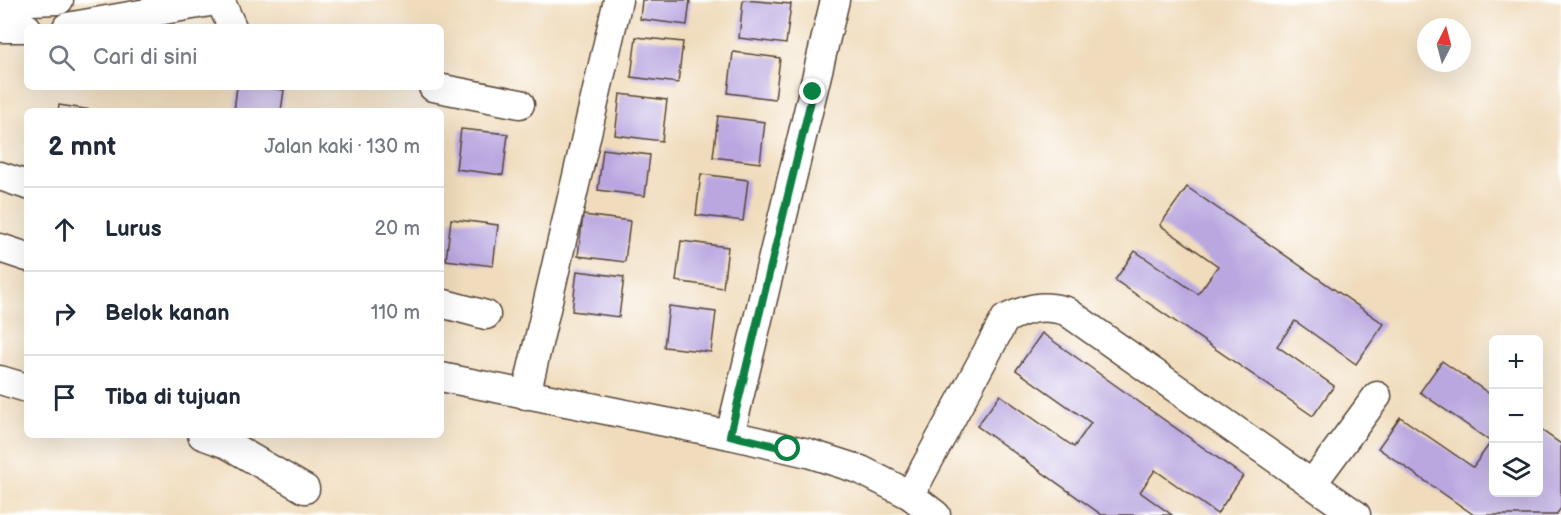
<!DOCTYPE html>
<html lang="id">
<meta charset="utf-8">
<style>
:root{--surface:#fff;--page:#f6f6f7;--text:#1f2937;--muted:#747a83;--line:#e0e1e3}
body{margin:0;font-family:"Balsamiq Sans",sans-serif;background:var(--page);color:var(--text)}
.controls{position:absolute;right:18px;bottom:18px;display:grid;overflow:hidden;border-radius:9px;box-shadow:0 6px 24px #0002}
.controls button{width:54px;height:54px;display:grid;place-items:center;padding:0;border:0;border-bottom:2px solid var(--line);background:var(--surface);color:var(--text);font:30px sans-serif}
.compass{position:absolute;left:1417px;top:18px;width:54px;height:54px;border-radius:50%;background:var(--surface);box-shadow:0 6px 24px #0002;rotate:6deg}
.stop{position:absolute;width:18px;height:18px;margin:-14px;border:4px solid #0b8043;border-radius:50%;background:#fff}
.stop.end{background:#0b8043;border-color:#fff;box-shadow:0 2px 6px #0008}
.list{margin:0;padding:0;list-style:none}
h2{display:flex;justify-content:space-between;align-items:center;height:78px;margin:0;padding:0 24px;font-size:26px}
h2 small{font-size:20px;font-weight:400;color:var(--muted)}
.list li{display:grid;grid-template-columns:39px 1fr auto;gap:18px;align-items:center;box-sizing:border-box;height:84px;padding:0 24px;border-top:2px solid var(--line)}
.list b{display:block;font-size:22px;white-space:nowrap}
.list em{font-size:20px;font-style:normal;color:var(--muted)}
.icon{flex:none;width:33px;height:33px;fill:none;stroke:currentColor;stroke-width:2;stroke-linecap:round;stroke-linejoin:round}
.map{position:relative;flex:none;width:1561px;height:515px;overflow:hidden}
.search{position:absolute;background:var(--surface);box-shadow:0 6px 24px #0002;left:24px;top:24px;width:420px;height:66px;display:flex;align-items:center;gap:15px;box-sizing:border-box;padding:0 21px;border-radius:9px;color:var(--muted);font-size:22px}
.panel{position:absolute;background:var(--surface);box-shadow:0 6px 24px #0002;left:24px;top:108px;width:420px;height:330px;border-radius:9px}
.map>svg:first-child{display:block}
.building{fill:#baa7e0}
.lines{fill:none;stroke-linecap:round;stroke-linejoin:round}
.minor-casing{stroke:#564536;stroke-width:31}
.minor{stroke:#fff;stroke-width:28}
.route{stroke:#0b8043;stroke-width:8}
</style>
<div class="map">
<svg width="1561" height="515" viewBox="0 0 1561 515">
<rect width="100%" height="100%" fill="#fff"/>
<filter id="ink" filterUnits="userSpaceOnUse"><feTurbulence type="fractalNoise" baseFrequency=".0167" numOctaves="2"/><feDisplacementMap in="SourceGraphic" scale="12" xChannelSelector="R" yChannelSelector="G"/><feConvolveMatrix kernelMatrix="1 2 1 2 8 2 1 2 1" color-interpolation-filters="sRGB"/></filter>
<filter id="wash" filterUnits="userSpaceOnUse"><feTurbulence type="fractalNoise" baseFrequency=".008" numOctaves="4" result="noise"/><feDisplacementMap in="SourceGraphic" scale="24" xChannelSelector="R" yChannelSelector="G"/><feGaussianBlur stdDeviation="1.35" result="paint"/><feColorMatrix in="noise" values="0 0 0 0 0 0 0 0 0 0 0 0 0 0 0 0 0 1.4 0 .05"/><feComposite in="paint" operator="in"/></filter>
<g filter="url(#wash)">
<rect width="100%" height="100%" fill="#f0dcbc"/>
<g id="blocks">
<g class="building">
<polygon points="642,0 690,0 687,25 640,19"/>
<polygon points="743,0 791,4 786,44 739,38"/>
<polygon points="636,37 683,42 678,83 631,77"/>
<polygon points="733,52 780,58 775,99 728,93"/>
<polygon points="237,87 261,87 284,90 281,111 234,111"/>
<polygon points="620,94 667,100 662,141 615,135"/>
<polygon points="59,105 91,110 91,111 58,111"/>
<polygon points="718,116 765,122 760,163 713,157"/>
<polygon points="461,129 508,134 503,175 456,169"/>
<polygon points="603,149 650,155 645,196 598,190"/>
<polygon points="701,174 748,180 743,221 696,215"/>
<polygon points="1187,187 1384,324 1356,364 1295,321 1277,346 1334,386 1313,416 1115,280 1135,251 1198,294 1218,266 1160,225"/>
<polygon points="583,215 630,221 625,262 578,256"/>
<polygon points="451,219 498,225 493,266 446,260"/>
<polygon points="681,241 728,247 723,288 676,281"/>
<polygon points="577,271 624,277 619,317 572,311"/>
<polygon points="669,306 716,312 711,352 664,347"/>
<polygon points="1042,333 1243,476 1217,514 1155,470 1140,492 1172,515 1102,515 977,426 1000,395 1074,447 1091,423 1016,370"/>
<polygon points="1442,361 1494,397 1494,492 1538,492 1538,428 1561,444 1561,508 1556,515 1474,515 1378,448 1400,417 1473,467 1491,442 1420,392"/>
</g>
</g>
</g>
<g filter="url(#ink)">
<use href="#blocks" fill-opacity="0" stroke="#564536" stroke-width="1.5"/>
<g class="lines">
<defs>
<g id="minor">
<polyline points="220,0 232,27"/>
<polyline points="0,2 59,0"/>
<polyline points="67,27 221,0"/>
<polyline points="0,28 27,28"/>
<polyline points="433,87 520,104"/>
<polyline points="0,176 27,185"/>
<polyline points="0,248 27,257"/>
<polyline points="441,303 486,315"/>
<polyline points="441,377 730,435 808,453 861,470 910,495 936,515"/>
<polyline points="0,380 27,388"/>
<polyline points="526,395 618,0"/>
<polyline points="202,435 227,444 305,489"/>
<polyline points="730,435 835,0"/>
<polyline points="1312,484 1377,396"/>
<path d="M910,495l95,-176c24,-11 36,-15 61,-8l290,204"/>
</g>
</defs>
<use href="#minor" class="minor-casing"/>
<use href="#minor" class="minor"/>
</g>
</g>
<g class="lines" filter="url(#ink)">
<polyline class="route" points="788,449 730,435 813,92"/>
</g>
</svg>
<div class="controls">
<button>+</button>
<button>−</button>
<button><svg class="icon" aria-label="layers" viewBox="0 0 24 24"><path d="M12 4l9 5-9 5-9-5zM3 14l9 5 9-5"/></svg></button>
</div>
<svg class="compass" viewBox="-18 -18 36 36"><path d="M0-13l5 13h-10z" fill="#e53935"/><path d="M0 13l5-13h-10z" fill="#747a83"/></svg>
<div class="stop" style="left:788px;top:449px"></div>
<div class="stop end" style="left:813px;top:92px"></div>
<div class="search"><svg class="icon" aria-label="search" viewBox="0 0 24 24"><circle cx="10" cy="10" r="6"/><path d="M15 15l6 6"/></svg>Cari di sini</div>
<section class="panel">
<h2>2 mnt<small>Jalan kaki · 130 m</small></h2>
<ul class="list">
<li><svg class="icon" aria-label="ahead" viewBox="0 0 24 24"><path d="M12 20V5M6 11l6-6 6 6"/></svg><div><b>Lurus</b></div><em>20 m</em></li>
<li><svg class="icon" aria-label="right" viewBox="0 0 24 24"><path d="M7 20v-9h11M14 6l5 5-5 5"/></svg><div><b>Belok kanan</b></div><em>110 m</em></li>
<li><svg class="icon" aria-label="arrive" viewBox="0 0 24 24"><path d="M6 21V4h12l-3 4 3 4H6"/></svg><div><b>Tiba di tujuan</b></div></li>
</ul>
</section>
</div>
